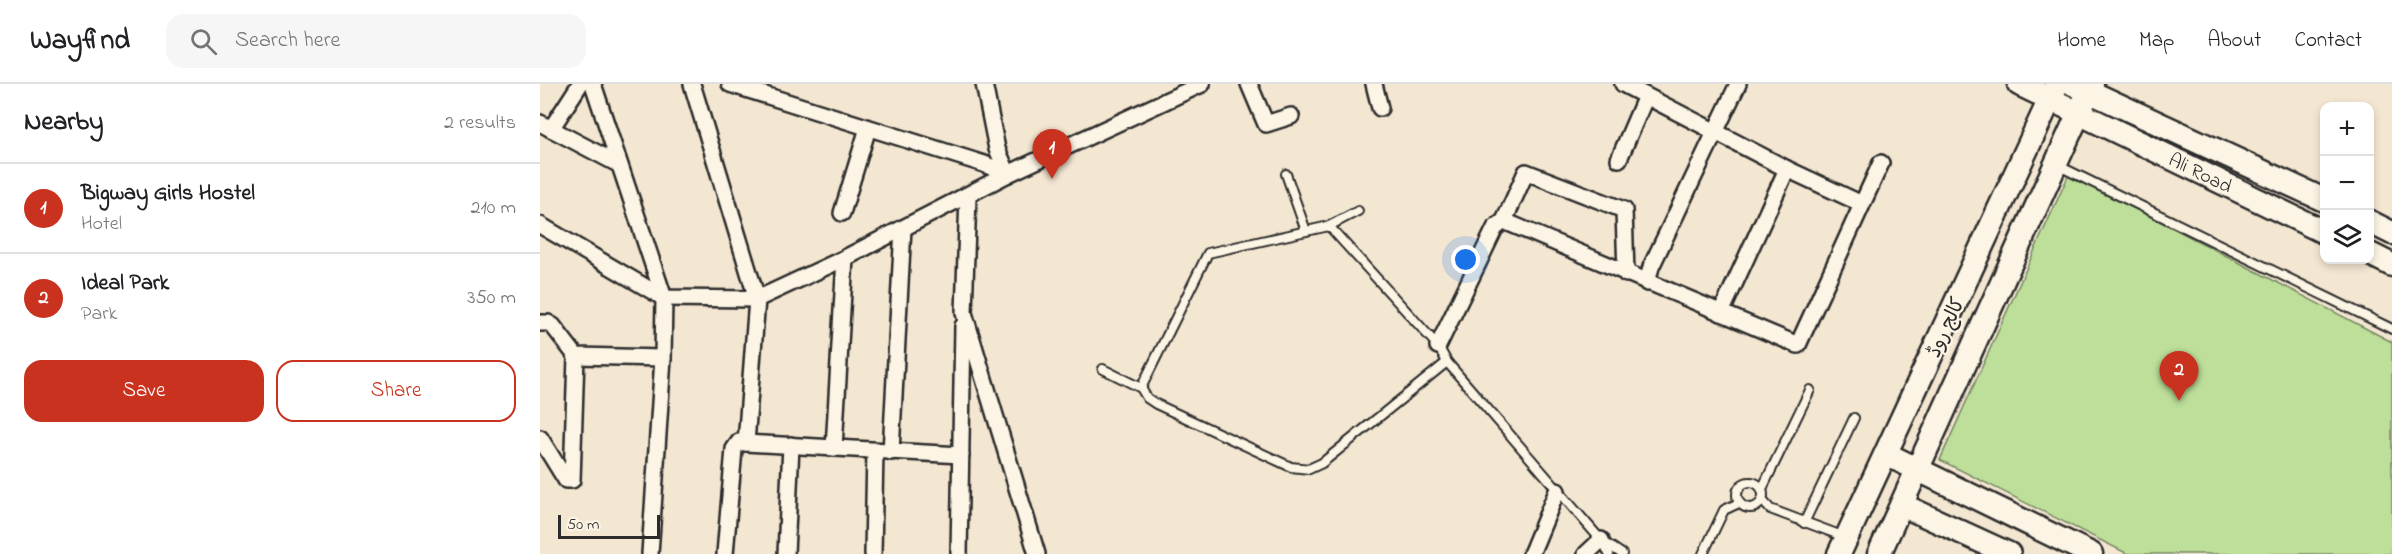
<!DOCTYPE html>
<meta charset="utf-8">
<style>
:root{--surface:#fff;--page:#f6f6f6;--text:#202124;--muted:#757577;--line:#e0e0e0;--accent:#c8321e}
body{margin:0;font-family:"Indie Flower","Playpen Sans Arabic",sans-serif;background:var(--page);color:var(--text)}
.controls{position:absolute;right:18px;top:18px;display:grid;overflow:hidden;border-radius:12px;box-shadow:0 3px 9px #0003}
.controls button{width:54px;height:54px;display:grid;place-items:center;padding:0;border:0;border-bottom:2px solid var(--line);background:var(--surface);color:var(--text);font:30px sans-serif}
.scale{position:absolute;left:18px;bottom:15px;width:102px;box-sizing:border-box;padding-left:6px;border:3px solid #2b2b2b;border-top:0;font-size:16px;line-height:21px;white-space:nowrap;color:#2b2b2b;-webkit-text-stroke:4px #fcf5e5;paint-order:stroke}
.you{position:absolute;left:926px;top:176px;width:21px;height:21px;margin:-15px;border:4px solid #fff;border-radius:50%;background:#1a73e8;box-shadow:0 0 0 9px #1a73e833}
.badge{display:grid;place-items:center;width:39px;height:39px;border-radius:50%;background:var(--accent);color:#fff;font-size:20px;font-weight:700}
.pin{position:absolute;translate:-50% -50px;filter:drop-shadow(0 2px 3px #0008)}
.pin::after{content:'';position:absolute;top:32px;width:21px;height:18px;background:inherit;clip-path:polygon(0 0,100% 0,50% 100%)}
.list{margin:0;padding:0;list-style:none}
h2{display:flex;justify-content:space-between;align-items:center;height:78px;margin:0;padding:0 24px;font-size:26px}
h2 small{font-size:20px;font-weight:400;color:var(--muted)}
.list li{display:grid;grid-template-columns:39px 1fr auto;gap:18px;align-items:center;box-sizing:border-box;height:90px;padding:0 24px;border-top:2px solid var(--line)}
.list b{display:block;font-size:22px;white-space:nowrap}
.list p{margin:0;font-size:20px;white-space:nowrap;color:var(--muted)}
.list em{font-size:20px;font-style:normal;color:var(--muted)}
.actions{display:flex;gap:12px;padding:18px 24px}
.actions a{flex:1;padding:14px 0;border:2px solid var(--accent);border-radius:18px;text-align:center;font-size:21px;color:var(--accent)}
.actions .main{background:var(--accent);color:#fff}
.icon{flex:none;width:33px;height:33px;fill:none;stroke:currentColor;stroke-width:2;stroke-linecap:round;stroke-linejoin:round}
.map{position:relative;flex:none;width:1852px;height:470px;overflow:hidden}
header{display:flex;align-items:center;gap:36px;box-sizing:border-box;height:84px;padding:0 30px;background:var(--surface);border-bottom:2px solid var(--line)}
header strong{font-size:28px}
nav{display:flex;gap:33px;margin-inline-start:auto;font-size:21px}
.search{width:420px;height:54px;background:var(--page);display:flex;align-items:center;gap:15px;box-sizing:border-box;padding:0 21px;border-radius:18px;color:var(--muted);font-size:22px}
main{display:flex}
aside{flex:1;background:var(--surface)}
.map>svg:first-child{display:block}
.green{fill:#bddf99;stroke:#748562;stroke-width:1.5}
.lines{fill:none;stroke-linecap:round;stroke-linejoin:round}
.lane-casing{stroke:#2b2b2b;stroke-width:12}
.street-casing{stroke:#2b2b2b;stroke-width:20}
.secondary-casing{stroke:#2b2b2b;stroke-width:27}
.lane{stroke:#fcf5e5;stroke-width:8}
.street{stroke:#fcf5e5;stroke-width:15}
.secondary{stroke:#fcf5e5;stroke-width:22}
.labels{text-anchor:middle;stroke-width:4.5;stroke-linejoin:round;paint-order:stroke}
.street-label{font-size:20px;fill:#2b2b2b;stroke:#fcf5e5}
</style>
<header>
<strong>Wayfind</strong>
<div class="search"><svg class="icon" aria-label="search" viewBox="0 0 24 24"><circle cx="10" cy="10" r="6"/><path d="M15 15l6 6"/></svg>Search here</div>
<nav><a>Home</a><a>Map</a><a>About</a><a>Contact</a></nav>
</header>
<main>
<aside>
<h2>Nearby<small>2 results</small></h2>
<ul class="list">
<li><span class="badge">1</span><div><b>Bigway Girls Hostel</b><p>Hotel</p></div><em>210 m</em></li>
<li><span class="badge">2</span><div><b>Ideal Park</b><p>Park</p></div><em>350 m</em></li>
</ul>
<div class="actions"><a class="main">Save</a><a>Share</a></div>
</aside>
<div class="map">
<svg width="1852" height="470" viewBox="0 0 1852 470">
<rect width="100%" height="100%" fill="#f4e7d2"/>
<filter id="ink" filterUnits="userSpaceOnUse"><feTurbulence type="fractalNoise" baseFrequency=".0167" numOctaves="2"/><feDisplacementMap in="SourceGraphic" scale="12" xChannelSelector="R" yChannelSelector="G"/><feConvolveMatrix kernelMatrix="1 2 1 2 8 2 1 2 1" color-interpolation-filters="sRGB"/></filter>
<g filter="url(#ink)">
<polygon class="green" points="1529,90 1852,258 1852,470 1588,470 1400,376"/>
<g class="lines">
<defs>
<g id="lane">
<polyline points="1517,81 1852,245"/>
<polyline points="746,90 766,147"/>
<polyline points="818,127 789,142 898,262 907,278 1061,456 1082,470"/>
<polyline points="563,285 601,304 607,314 616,320 751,383 769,385 782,379 907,278"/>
<polyline points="601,304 668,169 789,142"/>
<circle cx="1210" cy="411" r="13"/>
<polyline points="1222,405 1270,306"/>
<polyline points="1222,416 1230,425 1305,453"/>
<polyline points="1264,439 1314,334"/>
<polyline points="1064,459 1069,470"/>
<polyline points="1163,470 1184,426 1199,419"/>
</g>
<g id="street">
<polyline points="53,0 124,214 123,274 110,470"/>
<polyline points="152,0 217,215 206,359 199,358 194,365 185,470"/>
<polyline points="190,0 444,80 468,90"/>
<polyline points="444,0 457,65 468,90"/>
<polyline points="709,0 726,40 751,32"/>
<polyline points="834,0 840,24"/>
<polyline points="1083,0 1247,85 1322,120"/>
<polyline points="0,39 78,80"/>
<polyline points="11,45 40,0"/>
<polyline points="1079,75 1106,12"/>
<polyline points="428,112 424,229 497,470"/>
<polyline points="302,129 328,44"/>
<polyline points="964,137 1258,261 1341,79"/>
<polyline points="0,141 124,214 217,215 305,174 468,90 662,0"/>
<polyline points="1107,199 1111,183 1198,0"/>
<polyline points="1181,229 1247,85"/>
<polyline points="0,239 8,239 13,242 36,272 123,274"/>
<polyline points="898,262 955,144 964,137 986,88 1084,126 1086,190"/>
<polyline points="0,354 26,396 32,396 36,272"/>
<polyline points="206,359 421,371"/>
<polyline points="294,364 305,174"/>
<polyline points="351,368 363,144"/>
<polyline points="246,470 251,361"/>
<polyline points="333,470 335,367"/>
<polyline points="419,470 423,242"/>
<polyline points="991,470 1017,407"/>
<polyline points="1046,470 1061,456"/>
</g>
<g id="secondary">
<path id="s1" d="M1479,0l305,148"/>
<polyline points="1533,0 1784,116"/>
<polyline points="1830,138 1852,149"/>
<polyline points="1830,170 1852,181"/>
<polyline points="1346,370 1551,470"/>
<polyline points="1362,421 1469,470"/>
<polyline points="1299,470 1517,0"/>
<polyline points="1339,470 1552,0"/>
</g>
</defs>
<use href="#lane" class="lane-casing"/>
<use href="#street" class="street-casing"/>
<use href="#secondary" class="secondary-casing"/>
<use href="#lane" class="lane"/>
<use href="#street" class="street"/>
<use href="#secondary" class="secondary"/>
</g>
</g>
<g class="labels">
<g class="street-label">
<text dy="7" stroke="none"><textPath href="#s1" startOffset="202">Ali Road</textPath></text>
<text transform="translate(1405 243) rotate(-65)" y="7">کالج روڈ</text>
</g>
</g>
</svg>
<div class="controls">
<button>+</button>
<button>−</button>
<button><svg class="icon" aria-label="layers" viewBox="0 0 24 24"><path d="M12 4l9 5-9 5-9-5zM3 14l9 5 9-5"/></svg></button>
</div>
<div class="scale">50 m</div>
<div class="you"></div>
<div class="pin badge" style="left:512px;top:95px">1</div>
<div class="pin badge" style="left:1639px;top:317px">2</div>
</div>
</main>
